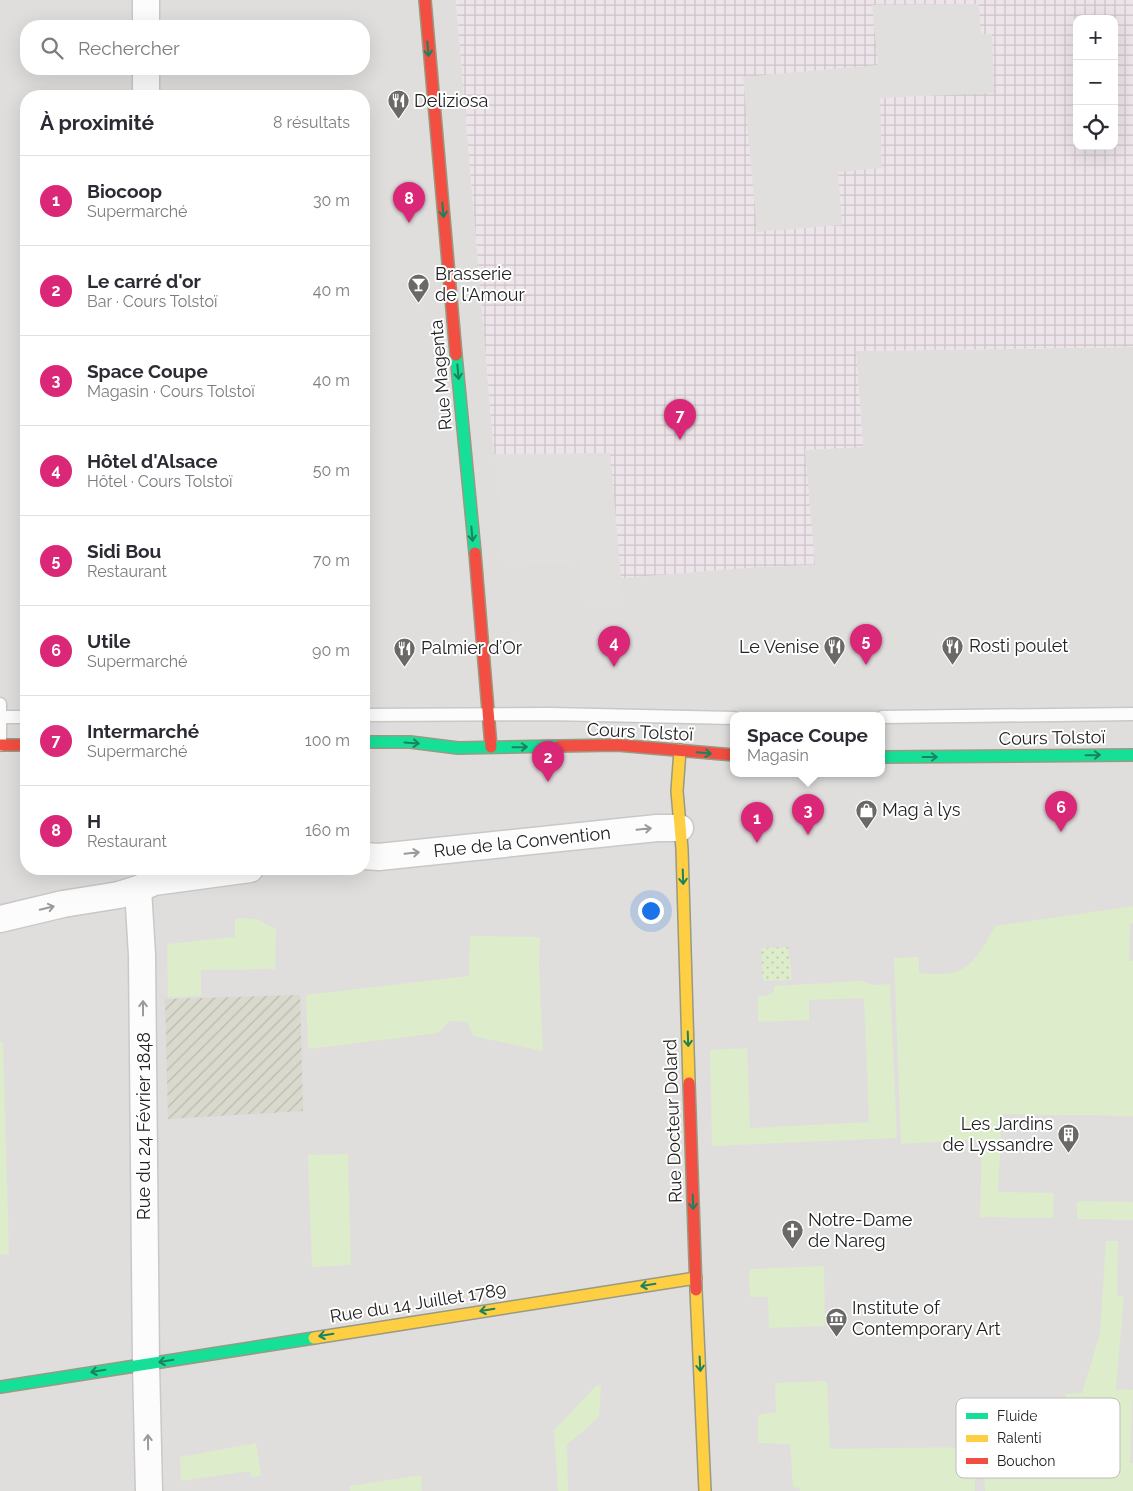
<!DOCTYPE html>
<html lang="fr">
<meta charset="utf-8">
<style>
:root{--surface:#fff;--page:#f2f2f3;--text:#2b2b33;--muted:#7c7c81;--line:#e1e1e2;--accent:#db2777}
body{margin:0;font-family:Raleway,sans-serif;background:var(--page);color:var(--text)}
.controls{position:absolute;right:15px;top:15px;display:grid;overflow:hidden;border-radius:10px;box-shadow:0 5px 20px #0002}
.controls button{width:45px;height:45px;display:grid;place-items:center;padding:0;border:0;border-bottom:1px solid var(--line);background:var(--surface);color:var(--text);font:25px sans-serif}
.you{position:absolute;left:650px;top:910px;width:18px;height:18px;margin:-12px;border:4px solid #fff;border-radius:50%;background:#1a73e8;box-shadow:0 0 0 8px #1a73e833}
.badge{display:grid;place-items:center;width:32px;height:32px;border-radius:50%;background:var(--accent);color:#fff;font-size:16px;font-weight:700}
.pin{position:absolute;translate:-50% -41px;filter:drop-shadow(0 1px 2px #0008)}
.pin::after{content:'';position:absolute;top:26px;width:18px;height:15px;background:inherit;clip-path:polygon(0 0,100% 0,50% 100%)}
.popup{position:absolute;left:730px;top:712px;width:155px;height:65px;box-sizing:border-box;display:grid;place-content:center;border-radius:10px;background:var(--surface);filter:drop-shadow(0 1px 4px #0005);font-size:16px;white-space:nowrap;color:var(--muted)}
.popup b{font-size:19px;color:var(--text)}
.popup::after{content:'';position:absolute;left:50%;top:100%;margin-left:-10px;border:10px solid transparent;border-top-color:var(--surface)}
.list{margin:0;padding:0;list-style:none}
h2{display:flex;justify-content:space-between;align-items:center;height:65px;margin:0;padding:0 20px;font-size:21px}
h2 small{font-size:16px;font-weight:400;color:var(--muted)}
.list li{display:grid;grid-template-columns:32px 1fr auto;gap:15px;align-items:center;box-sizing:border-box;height:90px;padding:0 20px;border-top:1px solid var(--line)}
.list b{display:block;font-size:19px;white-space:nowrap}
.list p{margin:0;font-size:16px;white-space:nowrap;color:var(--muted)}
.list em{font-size:16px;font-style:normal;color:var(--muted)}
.icon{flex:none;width:28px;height:28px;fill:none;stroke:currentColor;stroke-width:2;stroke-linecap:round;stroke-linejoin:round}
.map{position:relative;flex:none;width:1133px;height:1491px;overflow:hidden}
.search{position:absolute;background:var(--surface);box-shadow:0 5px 20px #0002;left:20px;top:20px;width:350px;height:55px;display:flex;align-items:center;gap:12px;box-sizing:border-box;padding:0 18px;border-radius:20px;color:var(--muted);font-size:19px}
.panel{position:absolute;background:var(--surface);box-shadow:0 5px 20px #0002;left:20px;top:90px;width:350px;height:785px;border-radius:20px}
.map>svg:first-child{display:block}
.residential{fill:#dfdedc;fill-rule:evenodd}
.industrial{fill:url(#industrial-grid);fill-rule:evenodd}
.construction{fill:url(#construction-furrows)}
.grass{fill:url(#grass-dots)}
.garden{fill:#ddeccb}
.parking{fill:#e0dfde}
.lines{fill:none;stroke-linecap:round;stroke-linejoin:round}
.lane-casing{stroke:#c9c8c7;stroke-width:15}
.street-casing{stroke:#c9c8c7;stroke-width:29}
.fast-casing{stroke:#999a82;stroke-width:14}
.slow-casing{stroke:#999a82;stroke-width:14}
.jam-casing{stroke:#999a82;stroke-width:14}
.lane{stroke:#fdfcfc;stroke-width:12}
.street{stroke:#fdfcfc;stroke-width:26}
.fast{stroke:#16e098;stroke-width:11}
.slow{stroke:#ffcf43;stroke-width:11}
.jam{stroke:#f24e42;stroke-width:11}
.oneway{stroke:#1c815d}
.oneway2{stroke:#9a9a9a}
.labels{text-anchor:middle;stroke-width:4;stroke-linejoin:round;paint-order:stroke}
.poi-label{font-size:18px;fill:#222;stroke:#fff;text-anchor:start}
.street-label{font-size:18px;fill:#222;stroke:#fff}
.key{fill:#fff;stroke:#bdbdbd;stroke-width:1}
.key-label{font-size:14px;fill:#222}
</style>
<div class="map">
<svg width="1133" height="1491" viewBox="0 0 1133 1491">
<defs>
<pattern id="industrial-grid" width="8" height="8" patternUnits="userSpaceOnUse" patternTransform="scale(1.25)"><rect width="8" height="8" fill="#ede4e9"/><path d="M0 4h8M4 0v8" fill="none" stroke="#cbc3c8"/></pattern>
<pattern id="construction-furrows" width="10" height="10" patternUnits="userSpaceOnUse" patternTransform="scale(1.25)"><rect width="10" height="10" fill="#d9d9cd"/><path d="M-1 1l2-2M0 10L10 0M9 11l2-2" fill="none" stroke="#babab0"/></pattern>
<pattern id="grass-dots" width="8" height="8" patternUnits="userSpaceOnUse" patternTransform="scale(1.25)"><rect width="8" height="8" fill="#ddeccb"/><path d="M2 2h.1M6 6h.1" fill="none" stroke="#bdcaae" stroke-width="1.8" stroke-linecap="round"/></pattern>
</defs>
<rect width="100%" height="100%" fill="#f0eeeb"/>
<path class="residential" d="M0,0h456l38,453h116l149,114 55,-2 -9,-115 58,-4 -7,-95 277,-4v1144h-1133zM26,26h338v43h-338zM26,96h338v773h-338zM734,716h148v58h-148z"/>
<path class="industrial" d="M456,0h677v347l-277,4 7,96 -58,3 10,115 -56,2 -138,11 -11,-125 -116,1zM1077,19h37v127h-37z"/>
<polygon class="construction" points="300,995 303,1111 168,1119 165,999"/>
<polygon class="grass" points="788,947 792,980 763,981 761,948"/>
<g class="garden">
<path d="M1133,906v17l-3,1 -1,37h4v155l-131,-2 -4,78 56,1 -1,25 -73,-1 2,-77 3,-1 -84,5 -7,-186 25,-1v16c11,1 33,3 43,-4 16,-9 25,-28 33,-43z"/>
<polygon points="235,918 257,919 276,929 275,969 201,970 201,996 168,997 167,944 235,937"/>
<polygon points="470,936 540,937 539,964 543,1051 473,1036 468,1022 449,1021 438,1033 308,1049 306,995 469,976"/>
<polygon points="861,981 873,985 890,984 897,1138 712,1146 710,1050 747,1048 750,1128 869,1122 864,998 809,1000 809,1020 758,1022 758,996 766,996 774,992 774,986"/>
<polygon points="0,1043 3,1043 9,1254 0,1255"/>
<polygon points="348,1154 351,1265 312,1267 308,1155"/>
<polygon points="1077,1201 1133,1202 1133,1220 1077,1219"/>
<polygon points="1106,1241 1118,1241 1117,1295 1124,1297 1116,1389 1133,1390 1130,1463 1133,1463 1133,1491 985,1491 984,1469 1062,1468 1066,1394 1082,1393 1100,1334"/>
<polygon points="824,1266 825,1326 769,1328 768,1297 750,1297 749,1269"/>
<polygon points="827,1381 830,1449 969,1447 970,1466 975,1467 975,1491 800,1491 799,1488 793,1487 790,1444 758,1443 758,1415 776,1412 775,1383"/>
<polygon points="597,1385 601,1386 599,1417 567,1445 568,1491 558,1491 554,1430"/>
<polygon points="256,1443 261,1476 251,1477 250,1471 181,1481 180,1457"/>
<polygon points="421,1475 422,1491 350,1491 349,1486"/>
</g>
<g class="parking">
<polygon points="979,4 981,34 992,34 994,93 880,98 882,168 838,172 842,225 757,232 743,77 878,65 872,5"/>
<polygon points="494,454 610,454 623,602 582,602 580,561 504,568"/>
</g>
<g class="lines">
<defs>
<g id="lane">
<polyline points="0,704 0,745"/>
<polyline points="364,715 550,714 734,718"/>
<polyline points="0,717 26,717"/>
<polyline points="882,717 1133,714"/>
</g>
<g id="street">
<polyline points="146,26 146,0"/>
<polyline points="146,69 146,96"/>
<polyline points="364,856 379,857 657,828 680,828"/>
<polyline points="138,889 142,955 146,1364 149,1491"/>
<polyline points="0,919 63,904 119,895 138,889 154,882 250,869"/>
</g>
<g id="fast">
<polyline points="456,355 475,553"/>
<polyline points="364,742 410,742 458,748 559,746"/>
<polyline points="882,757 1133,755"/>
<polyline points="0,1387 314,1338"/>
</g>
<g id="slow">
<polyline points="680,750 677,791 682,849 689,1083"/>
<polyline points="696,1290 705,1491"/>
<polyline points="314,1338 696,1278"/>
</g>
<g id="jam">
<polyline points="425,0 456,355"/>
<polyline points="475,553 491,747"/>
<polyline points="0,745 26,745"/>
<polyline points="559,746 617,745 734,755"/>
<polyline points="689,1083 696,1290"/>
</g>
</defs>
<use href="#lane" class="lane-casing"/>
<use href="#street" class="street-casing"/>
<use href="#fast" class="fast-casing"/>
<use href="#slow" class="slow-casing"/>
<use href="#jam" class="jam-casing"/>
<use href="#lane" class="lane"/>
<use href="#street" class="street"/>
<use href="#fast" class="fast"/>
<use href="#slow" class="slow"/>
<use href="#jam" class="jam"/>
</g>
<defs><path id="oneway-shaft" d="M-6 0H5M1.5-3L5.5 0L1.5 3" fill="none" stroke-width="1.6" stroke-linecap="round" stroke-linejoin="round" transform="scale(1.25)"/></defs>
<g class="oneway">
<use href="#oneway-shaft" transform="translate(428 49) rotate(85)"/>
<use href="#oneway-shaft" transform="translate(443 210) rotate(85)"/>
<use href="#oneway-shaft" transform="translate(458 372) rotate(85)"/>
<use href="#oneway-shaft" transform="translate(472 534) rotate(85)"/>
<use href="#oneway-shaft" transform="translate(412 743) rotate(4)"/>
<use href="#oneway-shaft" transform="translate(520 747) rotate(-1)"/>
<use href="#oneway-shaft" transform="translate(704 753) rotate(5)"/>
<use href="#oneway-shaft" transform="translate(1093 755) rotate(-1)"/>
<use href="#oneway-shaft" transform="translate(930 757)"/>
<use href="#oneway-shaft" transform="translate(683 877) rotate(88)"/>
<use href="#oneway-shaft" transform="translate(688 1039) rotate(88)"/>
<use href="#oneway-shaft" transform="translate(693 1202) rotate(88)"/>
<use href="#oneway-shaft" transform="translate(648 1285) rotate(171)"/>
<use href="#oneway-shaft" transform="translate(487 1310) rotate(171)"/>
<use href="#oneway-shaft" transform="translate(326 1335) rotate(171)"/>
<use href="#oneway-shaft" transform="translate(166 1361) rotate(171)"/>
<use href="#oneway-shaft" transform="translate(700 1364) rotate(87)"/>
<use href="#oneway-shaft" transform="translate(98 1371) rotate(171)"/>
</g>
<g class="oneway2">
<use href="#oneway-shaft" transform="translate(644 829) rotate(-6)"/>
<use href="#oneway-shaft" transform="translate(412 853) rotate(-6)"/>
<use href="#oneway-shaft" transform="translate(47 908) rotate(-14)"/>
<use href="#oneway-shaft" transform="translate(143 1008) rotate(-90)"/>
<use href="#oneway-shaft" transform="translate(148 1442) rotate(-91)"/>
</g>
<defs>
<symbol id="restaurant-pin" viewBox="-11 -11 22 30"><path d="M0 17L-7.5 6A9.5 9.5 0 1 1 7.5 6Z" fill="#6a6968" stroke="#fff"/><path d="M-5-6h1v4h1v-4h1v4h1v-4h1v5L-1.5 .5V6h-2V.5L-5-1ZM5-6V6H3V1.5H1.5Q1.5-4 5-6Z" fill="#fff"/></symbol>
<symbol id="bar-pin" viewBox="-11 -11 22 30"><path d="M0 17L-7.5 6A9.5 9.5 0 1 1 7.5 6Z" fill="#6a6968" stroke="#fff"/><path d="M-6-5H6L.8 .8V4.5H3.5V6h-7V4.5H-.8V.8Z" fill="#fff"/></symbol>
<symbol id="shop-pin" viewBox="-11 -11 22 30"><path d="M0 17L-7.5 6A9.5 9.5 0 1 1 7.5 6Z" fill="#6a6968" stroke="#fff"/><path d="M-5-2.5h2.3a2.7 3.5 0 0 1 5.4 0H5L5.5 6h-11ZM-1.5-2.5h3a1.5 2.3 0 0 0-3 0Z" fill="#fff"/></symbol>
<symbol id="building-pin" viewBox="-11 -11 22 30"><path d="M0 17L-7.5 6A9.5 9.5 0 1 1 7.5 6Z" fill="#6a6968" stroke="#fff"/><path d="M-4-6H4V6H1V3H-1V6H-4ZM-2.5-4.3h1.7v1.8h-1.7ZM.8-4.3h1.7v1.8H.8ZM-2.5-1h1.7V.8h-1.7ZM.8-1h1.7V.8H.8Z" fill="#fff"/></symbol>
<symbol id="church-pin" viewBox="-11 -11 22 30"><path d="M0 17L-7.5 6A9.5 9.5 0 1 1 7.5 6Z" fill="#6a6968" stroke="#fff"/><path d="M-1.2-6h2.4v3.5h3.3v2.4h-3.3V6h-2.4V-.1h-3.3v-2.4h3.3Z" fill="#fff"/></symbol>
<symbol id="museum-pin" viewBox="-11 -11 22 30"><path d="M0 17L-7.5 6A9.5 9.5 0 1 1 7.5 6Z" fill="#6a6968" stroke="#fff"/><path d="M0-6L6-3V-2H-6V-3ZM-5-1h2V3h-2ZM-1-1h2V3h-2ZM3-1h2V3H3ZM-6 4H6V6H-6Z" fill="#fff"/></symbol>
</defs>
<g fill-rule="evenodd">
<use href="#restaurant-pin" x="386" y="88" width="25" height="34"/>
<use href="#bar-pin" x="406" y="272" width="25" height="34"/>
<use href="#restaurant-pin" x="940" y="634" width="25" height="34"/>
<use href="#restaurant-pin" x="822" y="634" width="25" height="34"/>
<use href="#restaurant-pin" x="392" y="636" width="25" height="34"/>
<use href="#shop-pin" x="854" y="798" width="25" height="34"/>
<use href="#building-pin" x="1056" y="1122" width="25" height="34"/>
<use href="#church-pin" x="780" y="1218" width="25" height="34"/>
<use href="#museum-pin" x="824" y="1306" width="25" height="34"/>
</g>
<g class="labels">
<g class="poi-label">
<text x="414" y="107">Deliziosa</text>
<text x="435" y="280">Brasserie<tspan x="435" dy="21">de l'Amour</tspan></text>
<text x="969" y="652">Rosti poulet</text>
<text x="819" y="653" text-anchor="end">Le Venise</text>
<text x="421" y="654">Palmier d’Or</text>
<text x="882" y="816">Mag à lys</text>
<text x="1053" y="1130" text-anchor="end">Les Jardins<tspan x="1053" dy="21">de Lyssandre</tspan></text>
<text x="808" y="1226">Notre-Dame<tspan x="808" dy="21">de Nareg</tspan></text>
<text x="852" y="1314">Institute of<tspan x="852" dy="21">Contemporary Art</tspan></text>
</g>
<g class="street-label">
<text transform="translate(441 375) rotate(-95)" y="6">Rue Magenta</text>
<text transform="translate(640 732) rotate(3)" y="6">Cours Tolstoï</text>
<text transform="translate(1052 738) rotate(-1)" y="6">Cours Tolstoï</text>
<text transform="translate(522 842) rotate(-6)" y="6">Rue de la Convention</text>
<text transform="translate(673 1121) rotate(-92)" y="6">Rue Docteur Dolard</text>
<text transform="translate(144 1126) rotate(-90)" y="6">Rue du 24 Février 1848</text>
<text transform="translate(418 1303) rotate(-9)" y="6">Rue du 14 Juillet 1789</text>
</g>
</g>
<rect x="956" y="1398" width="164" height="80" rx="8" class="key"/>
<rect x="966" y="1413" width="22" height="6" fill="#16e098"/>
<rect x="966" y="1435" width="22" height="7" fill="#ffcf43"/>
<rect x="966" y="1458" width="22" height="6" fill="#f24e42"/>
<g class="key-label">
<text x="997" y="1421">Fluide</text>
<text x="997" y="1443">Ralenti</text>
<text x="997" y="1466">Bouchon</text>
</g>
</svg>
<div class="controls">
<button>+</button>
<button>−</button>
<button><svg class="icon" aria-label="locate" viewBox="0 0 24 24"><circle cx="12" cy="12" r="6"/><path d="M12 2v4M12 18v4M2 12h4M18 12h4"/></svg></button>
</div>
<div class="you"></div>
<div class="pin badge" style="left:757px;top:843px">1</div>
<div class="pin badge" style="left:548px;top:782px">2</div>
<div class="pin badge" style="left:808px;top:835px">3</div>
<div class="popup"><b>Space Coupe</b>Magasin</div>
<div class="pin badge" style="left:614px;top:667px">4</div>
<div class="pin badge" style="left:866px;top:665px">5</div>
<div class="pin badge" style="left:1061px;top:832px">6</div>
<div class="pin badge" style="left:680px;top:440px">7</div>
<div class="pin badge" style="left:409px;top:223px">8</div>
<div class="search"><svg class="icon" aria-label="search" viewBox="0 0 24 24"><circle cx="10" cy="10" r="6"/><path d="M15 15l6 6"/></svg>Rechercher</div>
<section class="panel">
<h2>À proximité<small>8 résultats</small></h2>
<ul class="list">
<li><span class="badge">1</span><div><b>Biocoop</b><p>Supermarché</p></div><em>30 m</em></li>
<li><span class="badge">2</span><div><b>Le carré d'or</b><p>Bar · Cours Tolstoï</p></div><em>40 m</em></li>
<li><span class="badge">3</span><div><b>Space Coupe</b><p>Magasin · Cours Tolstoï</p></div><em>40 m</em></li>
<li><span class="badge">4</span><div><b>Hôtel d'Alsace</b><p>Hôtel · Cours Tolstoï</p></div><em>50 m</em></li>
<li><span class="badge">5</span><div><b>Sidi Bou</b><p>Restaurant</p></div><em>70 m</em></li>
<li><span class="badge">6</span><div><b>Utile</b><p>Supermarché</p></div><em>90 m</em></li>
<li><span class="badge">7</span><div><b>Intermarché</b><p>Supermarché</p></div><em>100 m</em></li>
<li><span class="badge">8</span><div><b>H</b><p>Restaurant</p></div><em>160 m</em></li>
</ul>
</section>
</div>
